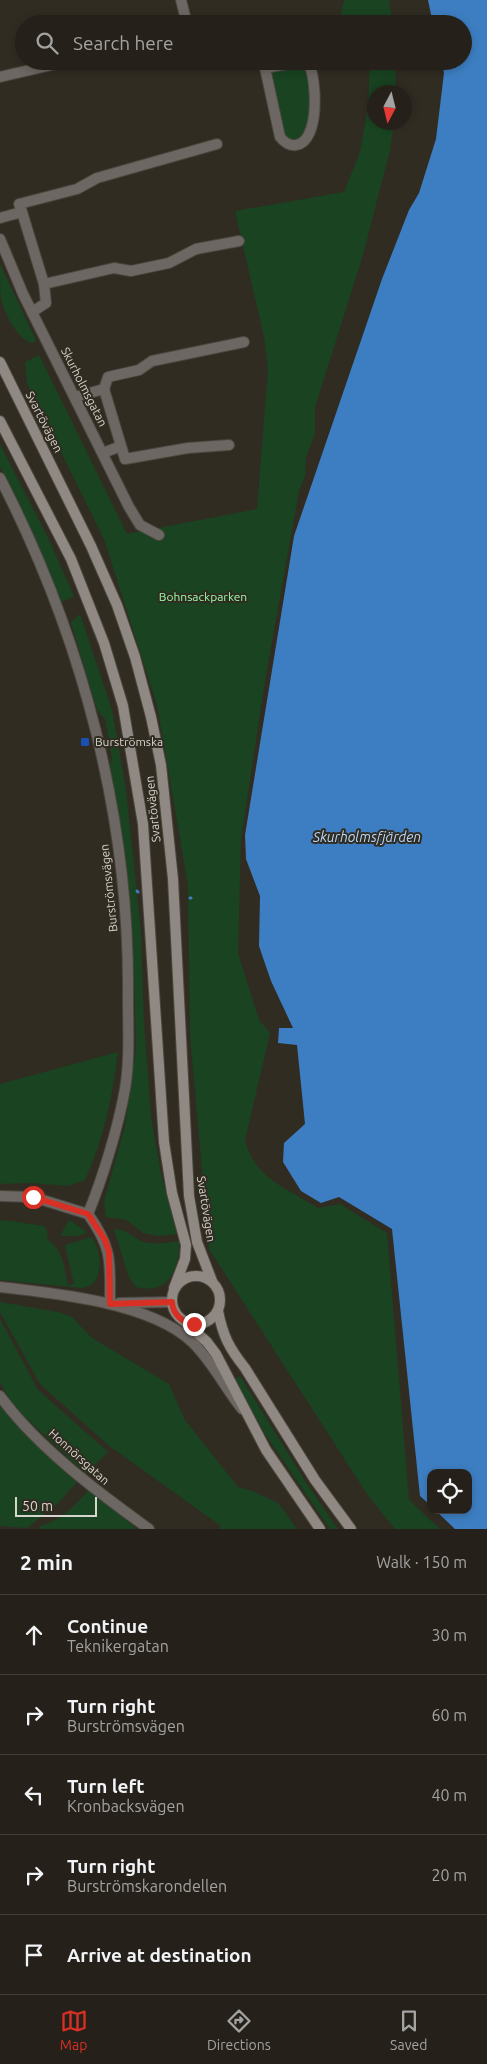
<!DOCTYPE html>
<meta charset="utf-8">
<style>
:root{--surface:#25211a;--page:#312e27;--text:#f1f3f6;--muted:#a3a3a2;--line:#423e39;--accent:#d93025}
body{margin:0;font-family:Ubuntu,sans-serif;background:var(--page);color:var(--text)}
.controls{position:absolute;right:15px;bottom:15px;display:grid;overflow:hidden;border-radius:10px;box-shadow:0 2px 8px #0003}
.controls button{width:45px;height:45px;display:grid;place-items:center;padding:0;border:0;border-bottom:1px solid var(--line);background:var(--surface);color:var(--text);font:25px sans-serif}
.compass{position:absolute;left:367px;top:85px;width:45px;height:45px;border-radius:50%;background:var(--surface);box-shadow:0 2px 8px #0003;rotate:187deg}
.scale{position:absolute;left:15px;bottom:12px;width:82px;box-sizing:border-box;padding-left:5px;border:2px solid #d8d5ce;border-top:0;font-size:14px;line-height:18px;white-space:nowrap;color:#d8d5ce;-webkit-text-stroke:4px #312c22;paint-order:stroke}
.stop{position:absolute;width:15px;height:15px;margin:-11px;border:4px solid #d93025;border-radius:50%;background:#fff}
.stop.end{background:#d93025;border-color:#fff;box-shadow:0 1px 5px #0008}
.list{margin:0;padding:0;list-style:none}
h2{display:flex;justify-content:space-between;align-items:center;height:65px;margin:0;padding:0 20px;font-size:21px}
h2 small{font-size:16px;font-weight:400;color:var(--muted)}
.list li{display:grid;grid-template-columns:32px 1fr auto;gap:15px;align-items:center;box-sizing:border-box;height:80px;padding:0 20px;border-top:1px solid var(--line)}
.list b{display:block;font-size:19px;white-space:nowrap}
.list p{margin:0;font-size:16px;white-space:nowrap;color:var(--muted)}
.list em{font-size:16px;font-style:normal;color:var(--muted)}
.icon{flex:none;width:28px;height:28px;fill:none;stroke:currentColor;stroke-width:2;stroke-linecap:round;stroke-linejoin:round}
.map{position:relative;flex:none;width:487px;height:1529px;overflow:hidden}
.search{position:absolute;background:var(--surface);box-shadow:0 2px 8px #0003;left:15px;right:15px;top:15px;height:55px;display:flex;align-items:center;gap:12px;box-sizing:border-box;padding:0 18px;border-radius:28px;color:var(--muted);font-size:19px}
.sheet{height:465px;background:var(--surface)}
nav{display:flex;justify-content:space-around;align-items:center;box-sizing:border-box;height:70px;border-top:1px solid var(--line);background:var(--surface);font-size:14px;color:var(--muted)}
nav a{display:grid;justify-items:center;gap:2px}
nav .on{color:var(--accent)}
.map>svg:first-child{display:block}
.green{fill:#194321}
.water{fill:#3d7ec2}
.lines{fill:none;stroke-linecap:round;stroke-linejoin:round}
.stream{stroke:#3d7ec2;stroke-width:3}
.minor-casing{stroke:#4c473e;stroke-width:12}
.tertiary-casing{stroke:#4c473e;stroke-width:12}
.secondary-casing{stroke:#4c473e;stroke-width:12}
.minor{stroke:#6c6763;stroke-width:10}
.tertiary{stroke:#6c6763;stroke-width:10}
.secondary{stroke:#908882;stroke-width:10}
.route{stroke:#d93025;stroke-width:6}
.transit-dot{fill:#1a4fb4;stroke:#312c22;stroke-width:2}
.labels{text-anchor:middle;stroke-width:4;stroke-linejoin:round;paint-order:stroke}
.street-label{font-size:12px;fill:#d8d5ce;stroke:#312c22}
.park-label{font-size:12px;fill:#95fda5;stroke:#312c22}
.poi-label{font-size:12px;fill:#d8d5ce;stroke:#312c22;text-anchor:start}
.water-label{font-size:14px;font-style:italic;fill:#b6d6fb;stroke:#312c22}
</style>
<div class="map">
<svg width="487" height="1529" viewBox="0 0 487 1529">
<rect width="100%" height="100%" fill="#312c22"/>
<g class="green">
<polygon points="344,0 389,0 393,24 364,24 363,20 340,18"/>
<path d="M370,61h25l1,31h-22v30l20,1 -4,27 -27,105 -48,152v27l-9,23 -1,19 -6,15 -34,190 -24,158 -3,114 21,67 11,13 -25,107c9,38 42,48 73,68l22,-4 47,29 22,267 31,29h-45l-28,-35 -158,-245 -19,-214 -2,-150 -31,-180 -53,-166 -77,-156 -2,-21 14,-7 88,179 130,-25 11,-140 -4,-32 -29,-126 109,-19 16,-40 8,-45z"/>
<polygon points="309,66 313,83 305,142 284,142 264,68"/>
<path d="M0,264l36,76 -3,3c-15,-2 -28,-29 -32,-43 -1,-10 -1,-25 -1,-36z"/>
<polygon points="0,444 49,540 74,596 62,602 0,466"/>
<polygon points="80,614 112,710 126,790 141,932 144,1023 151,1117 161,1174 177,1234 160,1236 143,1233 127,1220 106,1217 104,1201 125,1126 136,1047 133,944 125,851 110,766 112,758 105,719 97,710 71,622"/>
<path d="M118,1052c-6,45 -14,87 -33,128l-17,6 -38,-3 -30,1v-100z"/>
<path d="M4,1220l40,6 4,6 -1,8c17,9 17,29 21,45l6,-1 -9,-39 26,-8c12,13 14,49 -9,51l-82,-8v-59z"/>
<polygon points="69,1220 87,1232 79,1236 60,1236"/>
<path d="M114,1229c12,0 15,5 25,11 12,6 27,3 40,1 1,28 -10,54 -43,46l-8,-12z"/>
<polygon points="0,1302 58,1312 72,1317 92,1338 169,1384 185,1420 238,1487 253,1491 278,1503 297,1529 219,1529 221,1526 108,1445 40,1384 0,1312"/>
<polygon points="0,1319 38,1390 108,1452 86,1474 14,1407 0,1382"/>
<polygon points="240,1376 307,1484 338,1529 330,1529 267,1437 234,1380"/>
<polygon points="0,1406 26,1436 77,1482 58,1503 27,1528 0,1526"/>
<path d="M89,1490l48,39h-97v-3c22,-6 34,-20 49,-36z"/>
</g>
<polygon class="water" points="428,0 487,0 487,1529 455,1529 435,1510 468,1510 468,1473 431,1473 431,1506 420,1496 392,1229 339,1197 321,1203 301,1191 283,1162 284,1143 305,1124 297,1045 278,1043 279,1028 293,1028 271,981 259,946 260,896 246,859 245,835 294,536 382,279 409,210 419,193 436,139 444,73 442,61 463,61 463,24 433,24"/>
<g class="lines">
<g class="stream">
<polyline points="137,891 138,892"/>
<polyline points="190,898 191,898"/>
</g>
<defs>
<g id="minor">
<polyline points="181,0 187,24"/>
<polyline points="235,24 247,24"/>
<path d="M263,61l2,7 15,69c4,5 9,9 16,8 24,-3 21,-65 13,-80l-10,-3 -34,6"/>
<polyline points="0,77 69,61"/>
<polyline points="22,212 19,204 77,189 97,178 217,144"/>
<polyline points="0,218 22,212 44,284"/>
<polyline points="0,239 23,294 129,507 140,525 159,535"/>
<polyline points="32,312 46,303 44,284 114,268 131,271 169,263 196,249 239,241"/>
<polyline points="104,389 125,459 188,448 229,445"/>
<polyline points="75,397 104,389 108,377 139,370 152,361 244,342"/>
<polyline points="103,453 121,446"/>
<path d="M0,478c82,159 130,340 128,519 0,31 2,62 -3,92 -7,39 -22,88 -37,125 25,35 22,48 22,90"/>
<polyline points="0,1196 33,1197 88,1214"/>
<path d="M0,1396c37,51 99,97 149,133"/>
</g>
<g id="tertiary">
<path d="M0,1287c55,6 151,16 192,55 20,19 33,46 50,67"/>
<polyline points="119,1303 172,1302"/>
</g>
<g id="secondary">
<polyline points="0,362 91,546 117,605 135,657 151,717 161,765 173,879 189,1196 197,1242 212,1281"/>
<polyline points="0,421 71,559 104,643 123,706 143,824 164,1142 172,1193 186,1245 185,1259 174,1288"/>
<circle cx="196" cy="1300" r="24"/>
<path d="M218,1311c5,25 11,37 27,57l70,112 36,49"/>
<polyline points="185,1322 207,1342 216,1354 266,1450 320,1529"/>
</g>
</defs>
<use href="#minor" class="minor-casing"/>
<use href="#tertiary" class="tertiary-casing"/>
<use href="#secondary" class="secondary-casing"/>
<use href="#minor" class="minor"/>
<use href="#tertiary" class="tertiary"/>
<use href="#secondary" class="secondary"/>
</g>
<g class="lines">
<path class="route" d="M33,1197l55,17 17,26 4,12 1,52 62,-2c1,12 10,21 22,22"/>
</g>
<rect class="transit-dot" x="80" y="737" width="10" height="10" rx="2.5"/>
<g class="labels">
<g class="street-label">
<text transform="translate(84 387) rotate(63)" y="4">Skurholmsgatan</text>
<text transform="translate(44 422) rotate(63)" y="4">Svartövägen</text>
<text transform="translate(153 809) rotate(-96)" y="4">Svartövägen</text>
<text transform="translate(109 888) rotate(-96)" y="4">Burströmsvägen</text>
<text transform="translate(206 1209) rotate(81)" y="4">Svartövägen</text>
<text transform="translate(79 1457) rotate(42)" y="4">Honnörsgatan</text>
</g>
<g class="park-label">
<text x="203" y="601">Bohnsackparken</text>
</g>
<g class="poi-label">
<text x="95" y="746">Burströmska</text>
</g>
<g class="water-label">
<text x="367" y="842">Skurholmsfjärden</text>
</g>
</g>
</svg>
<div class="controls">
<button><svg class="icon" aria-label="locate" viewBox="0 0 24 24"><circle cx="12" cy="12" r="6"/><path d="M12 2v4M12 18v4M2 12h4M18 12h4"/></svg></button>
</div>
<svg class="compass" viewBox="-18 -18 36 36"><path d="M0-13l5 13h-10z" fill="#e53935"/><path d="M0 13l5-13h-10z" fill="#a3a3a2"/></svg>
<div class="scale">50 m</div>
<div class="stop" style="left:33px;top:1197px"></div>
<div class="stop end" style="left:194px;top:1324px"></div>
<div class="search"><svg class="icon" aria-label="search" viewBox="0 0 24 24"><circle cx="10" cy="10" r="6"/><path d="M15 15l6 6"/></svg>Search here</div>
</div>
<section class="sheet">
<h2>2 min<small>Walk · 150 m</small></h2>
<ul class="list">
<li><svg class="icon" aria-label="ahead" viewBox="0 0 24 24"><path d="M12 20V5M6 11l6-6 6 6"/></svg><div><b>Continue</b><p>Teknikergatan</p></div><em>30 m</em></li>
<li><svg class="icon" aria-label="right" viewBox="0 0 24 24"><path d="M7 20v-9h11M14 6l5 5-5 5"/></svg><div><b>Turn right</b><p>Burströmsvägen</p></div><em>60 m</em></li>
<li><svg class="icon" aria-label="left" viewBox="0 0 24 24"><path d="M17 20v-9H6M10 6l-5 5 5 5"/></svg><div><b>Turn left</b><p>Kronbacksvägen</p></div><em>40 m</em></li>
<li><svg class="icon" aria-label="right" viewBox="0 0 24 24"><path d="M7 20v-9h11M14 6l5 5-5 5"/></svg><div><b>Turn right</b><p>Burströmskarondellen</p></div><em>20 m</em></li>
<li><svg class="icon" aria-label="arrive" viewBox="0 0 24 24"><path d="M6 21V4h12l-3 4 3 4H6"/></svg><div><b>Arrive at destination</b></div></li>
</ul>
</section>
<nav>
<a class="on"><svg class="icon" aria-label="map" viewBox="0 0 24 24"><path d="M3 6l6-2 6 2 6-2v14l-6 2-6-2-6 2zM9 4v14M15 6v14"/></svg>Map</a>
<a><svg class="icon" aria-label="directions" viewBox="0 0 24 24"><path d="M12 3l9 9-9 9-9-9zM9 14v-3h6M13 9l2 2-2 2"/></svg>Directions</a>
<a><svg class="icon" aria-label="saved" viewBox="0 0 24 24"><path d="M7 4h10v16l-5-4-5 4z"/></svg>Saved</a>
</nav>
